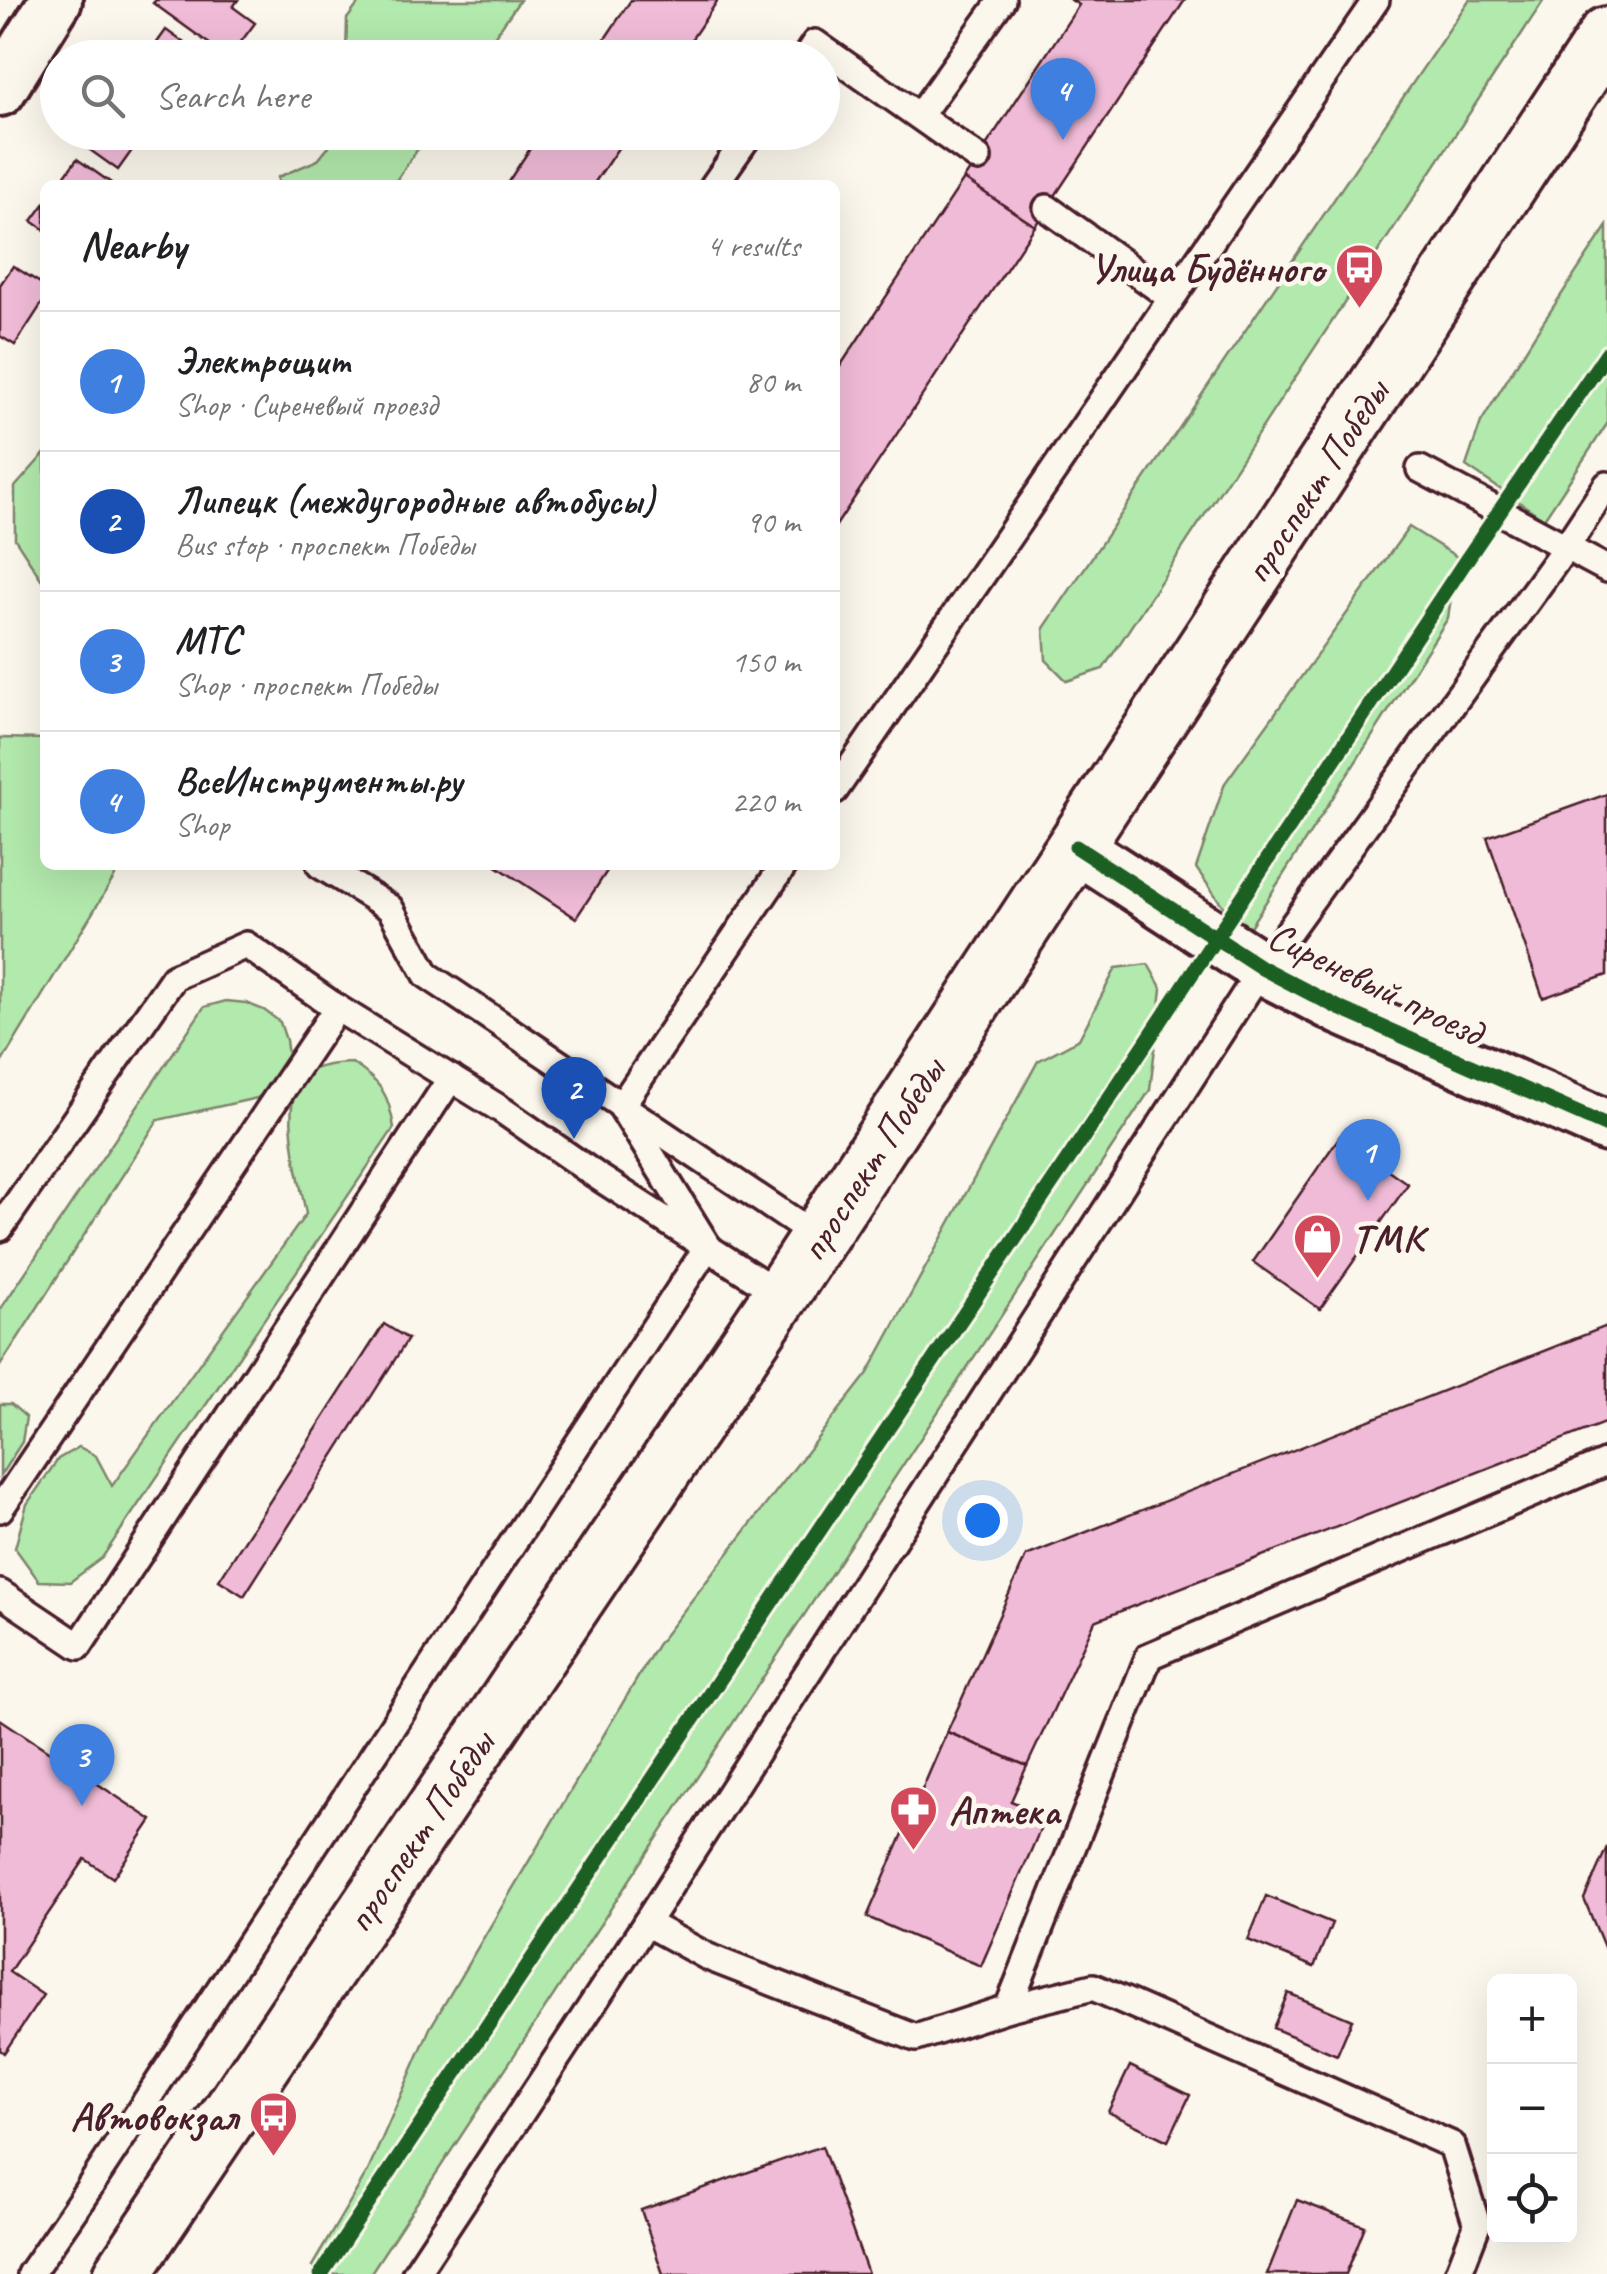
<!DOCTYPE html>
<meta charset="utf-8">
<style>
:root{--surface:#fff;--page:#f6f6f6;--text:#202124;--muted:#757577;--line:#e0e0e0;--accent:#d1495b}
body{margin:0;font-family:Caveat,sans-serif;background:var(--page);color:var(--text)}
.controls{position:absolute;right:30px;bottom:30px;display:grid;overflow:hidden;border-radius:15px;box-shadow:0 10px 40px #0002}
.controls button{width:90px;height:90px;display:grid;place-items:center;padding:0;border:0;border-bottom:2px solid var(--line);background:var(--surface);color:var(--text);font:50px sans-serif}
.you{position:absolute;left:982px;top:1520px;width:35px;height:35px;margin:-25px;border:8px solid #fff;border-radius:50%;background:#1a73e8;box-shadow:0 0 0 15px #1a73e833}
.badge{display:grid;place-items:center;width:65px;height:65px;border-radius:50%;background:var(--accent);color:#fff;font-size:32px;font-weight:700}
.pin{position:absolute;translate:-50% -82px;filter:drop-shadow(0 2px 5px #0008)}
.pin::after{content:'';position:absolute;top:52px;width:35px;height:30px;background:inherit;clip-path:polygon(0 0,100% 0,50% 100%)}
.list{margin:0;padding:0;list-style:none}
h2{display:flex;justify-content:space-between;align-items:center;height:130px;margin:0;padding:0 40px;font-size:42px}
h2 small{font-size:32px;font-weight:400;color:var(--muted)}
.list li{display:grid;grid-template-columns:65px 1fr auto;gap:30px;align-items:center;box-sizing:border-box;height:140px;padding:0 40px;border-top:2px solid var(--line)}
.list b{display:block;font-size:38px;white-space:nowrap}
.list p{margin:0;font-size:32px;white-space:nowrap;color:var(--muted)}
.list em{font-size:32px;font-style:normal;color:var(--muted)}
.icon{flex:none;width:55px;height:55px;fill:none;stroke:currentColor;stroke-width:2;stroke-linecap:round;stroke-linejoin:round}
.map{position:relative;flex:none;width:1607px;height:2274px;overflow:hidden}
.search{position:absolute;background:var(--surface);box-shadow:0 10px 40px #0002;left:40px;top:40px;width:800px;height:110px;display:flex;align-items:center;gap:25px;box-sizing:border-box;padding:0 35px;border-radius:55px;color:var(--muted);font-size:38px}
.panel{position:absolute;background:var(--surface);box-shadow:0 10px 40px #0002;left:40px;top:180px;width:800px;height:690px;border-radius:15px}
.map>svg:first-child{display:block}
.green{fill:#b2e9ac;stroke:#7e846c;stroke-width:2.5}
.building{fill:#f0bbd7;stroke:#4a1f2b;stroke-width:2.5}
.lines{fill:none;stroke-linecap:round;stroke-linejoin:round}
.lane-casing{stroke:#4a1f2b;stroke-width:32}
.street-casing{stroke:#4a1f2b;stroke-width:58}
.secondary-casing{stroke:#4a1f2b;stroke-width:62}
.lane{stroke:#fbf7ec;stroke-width:25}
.street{stroke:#fbf7ec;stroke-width:50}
.secondary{stroke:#fbf7ec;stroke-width:55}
.cycleway-casing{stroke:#fbf7ec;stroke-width:21}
.cycleway{stroke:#1b5e20;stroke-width:15}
.labels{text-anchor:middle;stroke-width:9;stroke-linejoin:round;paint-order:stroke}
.poi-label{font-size:40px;font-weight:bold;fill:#4a1f2b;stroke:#fbf7ec;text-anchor:end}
.street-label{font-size:40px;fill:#4a1f2b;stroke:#fbf7ec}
</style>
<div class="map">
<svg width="1607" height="2274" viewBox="0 0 1607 2274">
<rect width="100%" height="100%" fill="#fbf7ec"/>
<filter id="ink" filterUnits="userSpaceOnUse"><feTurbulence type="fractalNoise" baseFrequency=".01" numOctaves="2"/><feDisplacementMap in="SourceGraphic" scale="20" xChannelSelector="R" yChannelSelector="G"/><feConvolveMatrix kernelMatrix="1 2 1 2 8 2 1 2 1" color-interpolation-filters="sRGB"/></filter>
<g filter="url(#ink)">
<g class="green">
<polygon points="361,0 520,0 480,57 346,57 347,19"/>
<polygon points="1469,0 1544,0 1103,669 1067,681 1046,660 1044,628"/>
<polygon points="340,133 340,132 429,133 393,185 278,185 278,177 318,160"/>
<polygon points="1607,226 1607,424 1544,519 1466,466 1481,422 1534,336"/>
<polygon points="45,453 45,585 15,539 15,487"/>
<polygon points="1409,527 1457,557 1448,618 1244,936 1196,868 1225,783"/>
<polygon points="0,738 45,739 45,865 115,865 115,876 0,1065"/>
<polygon points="1148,964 1162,989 1150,1090 370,2274 319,2274 312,2266 368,2171 430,2028 657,1645 868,1373 1038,1061 1079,1039 1116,968"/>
<polygon points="226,1001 246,1003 264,1010 280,1022 286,1040 289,1064 277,1084 257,1098 158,1120 0,1366 0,1310 204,1007"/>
<path d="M352,1063c29,19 37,31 42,65l-292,430 -32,24 -31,-1 -24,-33 12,-44 31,-45 21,-12 17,9 16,30 194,-272c-6,-35 -33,-125 6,-144 13,-6 26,-6 40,-7z"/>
<polygon points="0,1404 11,1404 26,1417 22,1442 0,1476"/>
</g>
<g class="building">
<polygon points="156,0 238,0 233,7 255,23 229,58 153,3"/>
<polygon points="631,0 718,0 679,58 592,58"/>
<polygon points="1071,0 1185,0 1035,226 964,179 1079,5"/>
<polygon points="166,30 201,55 200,58 146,58"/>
<polygon points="92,132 145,132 118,170 83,145"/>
<polygon points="541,132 629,132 593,185 506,185"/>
<polygon points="77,159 111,183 109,185 58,185"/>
<polygon points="964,179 1035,226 835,527 835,374"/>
<polygon points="45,203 45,230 32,221"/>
<polygon points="13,266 45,286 45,299 15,345 0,336 0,285"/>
<polygon points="1607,794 1607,975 1543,998 1487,837"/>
<polygon points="495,865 611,865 576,918"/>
<polygon points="1340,1136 1408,1184 1320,1309 1253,1262"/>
<polygon points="384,1324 408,1339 244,1596 219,1580"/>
<polygon points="1607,1326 1607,1422 1095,1621 1027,1766 947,1732 1026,1556"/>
<polygon points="0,1719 152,1820 113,1878 85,1859 9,1972 43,1995 4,2053 0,2050"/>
<polygon points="947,1732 1027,1766 1011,1801 1046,1816 981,1966 867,1917"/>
<polygon points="1607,1847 1607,1954 1584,1899"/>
<polygon points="1266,1896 1332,1923 1314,1967 1248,1940"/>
<polygon points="1288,1993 1352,2020 1337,2055 1273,2028"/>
<polygon points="1130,2066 1190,2095 1168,2141 1108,2112"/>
<polygon points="822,2146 868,2274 663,2274 641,2210"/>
<polygon points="1297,2200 1365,2226 1346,2274 1267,2274"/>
</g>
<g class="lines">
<defs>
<g id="lane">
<polyline points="805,58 815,43 978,158"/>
<polyline points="919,116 1002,0"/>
<polyline points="714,185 751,132"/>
<polyline points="1047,208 1170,297"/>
<polyline points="1420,469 1607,569"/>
<polyline points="835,790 1376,0"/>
<polyline points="320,865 390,908 427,975 819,1238"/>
<polyline points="0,1228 174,977 246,945 337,1008 502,1110 597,1176 781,1295"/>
<polyline points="705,1242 621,1106 784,865"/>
<polyline points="0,1509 337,1008"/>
<polyline points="0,1593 79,1646 451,1078"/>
<polyline points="646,1923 708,1957 916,2038 1008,2008 1149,1656 1607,1462"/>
<polyline points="1008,2008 1093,1987 1452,2145 1477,2225 1458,2274"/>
<polyline points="30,2274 81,2200 708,1246"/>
<polyline points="415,2274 646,1923 1262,968 1566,547 1607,485"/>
</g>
<g id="street">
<polyline points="0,90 56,0"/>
<polyline points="1076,847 1262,968 1341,1009 1607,1126"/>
</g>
<polyline id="secondary" points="122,2274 781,1295 1607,35"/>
</defs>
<use href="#lane" class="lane-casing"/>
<use href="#street" class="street-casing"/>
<use href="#secondary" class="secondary-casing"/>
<use href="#lane" class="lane"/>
<use href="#street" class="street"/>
<use href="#secondary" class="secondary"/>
<defs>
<g id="cycleway">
<polyline points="1076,847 1262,968 1341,1009 1607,1126"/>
<polyline points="321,2274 1120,1082 1465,562 1607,353"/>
</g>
</defs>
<use href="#cycleway" class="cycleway-casing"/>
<use href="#cycleway" class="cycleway"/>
</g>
</g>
<defs>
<symbol id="bus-pin" viewBox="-11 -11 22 30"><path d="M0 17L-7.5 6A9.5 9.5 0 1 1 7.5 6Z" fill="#d1495b" stroke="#fbf7ec"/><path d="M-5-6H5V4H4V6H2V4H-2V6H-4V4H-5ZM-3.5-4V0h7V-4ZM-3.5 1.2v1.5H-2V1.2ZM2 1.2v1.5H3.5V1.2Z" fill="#fff"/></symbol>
<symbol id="shop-pin" viewBox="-11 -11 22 30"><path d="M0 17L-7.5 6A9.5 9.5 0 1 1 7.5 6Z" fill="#d1495b" stroke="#fbf7ec"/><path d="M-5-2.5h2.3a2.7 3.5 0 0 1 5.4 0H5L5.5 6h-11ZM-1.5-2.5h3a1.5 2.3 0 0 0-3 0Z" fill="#fff"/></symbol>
<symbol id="pharmacy-pin" viewBox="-11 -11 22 30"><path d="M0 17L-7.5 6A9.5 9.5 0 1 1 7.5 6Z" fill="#d1495b" stroke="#fbf7ec"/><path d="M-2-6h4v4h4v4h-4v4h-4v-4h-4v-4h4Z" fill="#fff"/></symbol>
</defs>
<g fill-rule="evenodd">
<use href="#bus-pin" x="1332" y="240" width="55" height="75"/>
<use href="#shop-pin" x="1290" y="1210" width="55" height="75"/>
<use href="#pharmacy-pin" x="886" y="1782" width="55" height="75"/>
<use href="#bus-pin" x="246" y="2088" width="55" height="75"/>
</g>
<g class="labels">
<g class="poi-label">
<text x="1324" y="282">Улица Будённого</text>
<text x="1352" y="1252" text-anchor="start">ТМК</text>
<text x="949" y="1824" text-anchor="start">Аптека</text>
<text x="238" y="2130">Автовокзал</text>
</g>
<g class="street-label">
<text transform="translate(1315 481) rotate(-57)" y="14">проспект Победы</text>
<text transform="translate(1376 983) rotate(26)" y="14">Сиреневый проезд</text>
<text transform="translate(871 1159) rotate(-57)" y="14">проспект Победы</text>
<text transform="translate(419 1831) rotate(-56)" y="14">проспект Победы</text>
</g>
</g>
</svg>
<div class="controls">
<button>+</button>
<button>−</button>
<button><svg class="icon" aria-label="locate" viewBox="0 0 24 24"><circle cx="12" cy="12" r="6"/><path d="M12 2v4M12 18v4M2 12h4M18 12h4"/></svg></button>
</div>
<div class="you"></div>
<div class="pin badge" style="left:1368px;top:1201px;background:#3f7fe0">1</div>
<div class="pin badge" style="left:574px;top:1139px;background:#1a4fb4">2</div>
<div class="pin badge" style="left:82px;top:1806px;background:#3f7fe0">3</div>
<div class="pin badge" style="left:1063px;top:140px;background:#3f7fe0">4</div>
<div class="search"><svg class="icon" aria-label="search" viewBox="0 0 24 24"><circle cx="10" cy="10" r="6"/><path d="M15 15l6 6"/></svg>Search here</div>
<section class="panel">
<h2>Nearby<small>4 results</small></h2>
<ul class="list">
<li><span class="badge" style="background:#3f7fe0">1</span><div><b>Электрощит</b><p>Shop · Сиреневый проезд</p></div><em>80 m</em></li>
<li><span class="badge" style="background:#1a4fb4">2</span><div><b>Липецк (междугородные автобусы)</b><p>Bus stop · проспект Победы</p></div><em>90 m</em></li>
<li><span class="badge" style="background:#3f7fe0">3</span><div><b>МТС</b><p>Shop · проспект Победы</p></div><em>150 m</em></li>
<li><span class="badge" style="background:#3f7fe0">4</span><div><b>ВсеИнструменты.ру</b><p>Shop</p></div><em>220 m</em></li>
</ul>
</section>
</div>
